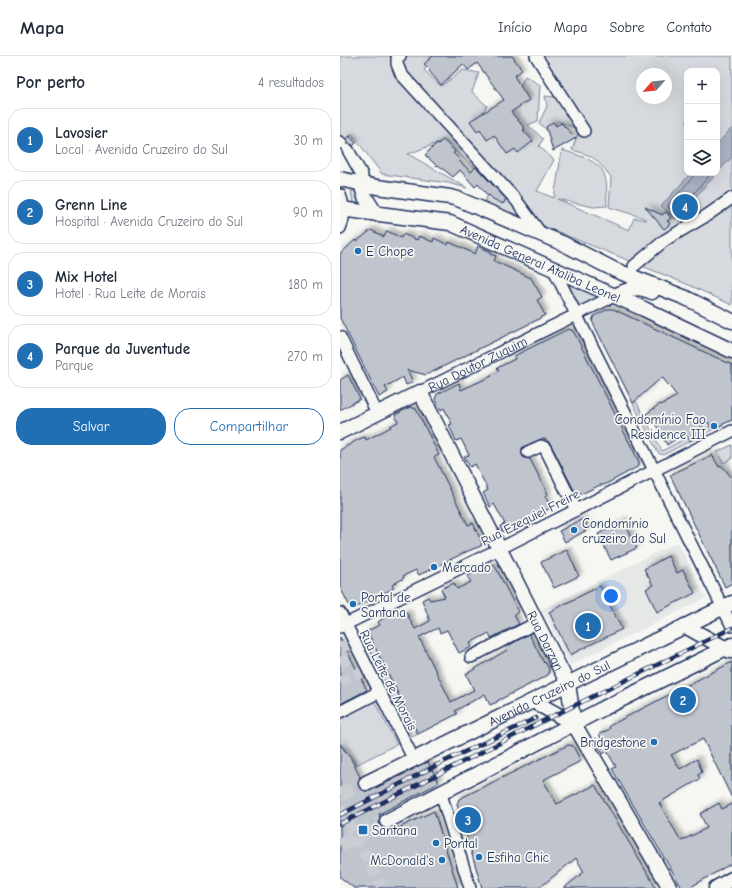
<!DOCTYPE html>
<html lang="pt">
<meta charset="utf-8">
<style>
:root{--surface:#fff;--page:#f6f6f7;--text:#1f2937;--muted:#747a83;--line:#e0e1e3;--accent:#1f6fb2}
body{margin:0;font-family:"Comic Neue",sans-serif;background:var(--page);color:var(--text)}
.controls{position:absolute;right:12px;top:12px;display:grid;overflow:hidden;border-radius:8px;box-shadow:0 4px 16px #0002}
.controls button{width:36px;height:36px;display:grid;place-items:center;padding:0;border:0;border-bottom:1px solid var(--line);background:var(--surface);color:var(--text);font:20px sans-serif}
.compass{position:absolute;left:296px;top:12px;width:36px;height:36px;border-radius:50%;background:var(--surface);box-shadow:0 4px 16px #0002;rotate:242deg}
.you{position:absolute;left:271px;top:540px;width:14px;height:14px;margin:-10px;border:3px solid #fff;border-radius:50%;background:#1a73e8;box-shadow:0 0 0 6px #1a73e833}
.badge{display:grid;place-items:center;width:26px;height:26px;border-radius:50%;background:var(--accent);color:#fff;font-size:13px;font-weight:700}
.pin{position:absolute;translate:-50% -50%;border:2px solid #fff;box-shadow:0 1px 4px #0006}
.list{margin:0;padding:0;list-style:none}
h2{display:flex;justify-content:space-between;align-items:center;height:52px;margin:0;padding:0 16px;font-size:17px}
h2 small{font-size:13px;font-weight:400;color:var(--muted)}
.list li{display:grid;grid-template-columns:26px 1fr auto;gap:12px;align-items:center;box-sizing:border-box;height:64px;margin:0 8px 8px;padding:0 8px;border:1px solid var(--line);border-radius:16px}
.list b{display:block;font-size:15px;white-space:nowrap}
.list p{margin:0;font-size:13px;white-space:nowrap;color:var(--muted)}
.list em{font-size:13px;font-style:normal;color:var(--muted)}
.actions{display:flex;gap:8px;padding:12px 16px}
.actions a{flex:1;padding:9px 0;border:1px solid var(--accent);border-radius:16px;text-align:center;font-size:14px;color:var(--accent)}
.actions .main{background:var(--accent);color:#fff}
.icon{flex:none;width:22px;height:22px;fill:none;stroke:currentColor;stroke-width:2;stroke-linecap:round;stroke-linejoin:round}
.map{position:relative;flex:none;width:392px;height:832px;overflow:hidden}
header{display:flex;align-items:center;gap:24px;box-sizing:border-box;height:56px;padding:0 20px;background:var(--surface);border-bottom:1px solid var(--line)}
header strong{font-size:19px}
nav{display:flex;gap:22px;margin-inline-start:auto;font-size:14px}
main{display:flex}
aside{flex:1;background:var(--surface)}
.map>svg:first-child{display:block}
.built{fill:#e6e7e7}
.green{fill:#d6d9dd;stroke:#78849e;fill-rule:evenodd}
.water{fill:#abb2c0;stroke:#717e99}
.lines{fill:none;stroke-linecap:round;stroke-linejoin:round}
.shore{stroke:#556385;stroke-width:1}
.building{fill:#c0c4cd;stroke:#1b2f5e;filter:url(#shadow)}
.minor-tunnel{stroke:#caced4;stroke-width:11;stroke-dasharray:11 5.5;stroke-linecap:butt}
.major-tunnel{stroke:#caced4;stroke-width:14;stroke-dasharray:14 7;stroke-linecap:butt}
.minor-casing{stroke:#1b2f5e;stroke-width:14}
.major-casing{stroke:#1b2f5e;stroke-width:17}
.minor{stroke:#f6f6f2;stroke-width:11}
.major{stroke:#f6f6f2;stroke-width:14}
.rail-casing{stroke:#1b2f5e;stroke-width:4.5}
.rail{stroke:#f6f6f2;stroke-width:3;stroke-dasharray:9;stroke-linecap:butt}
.poi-dot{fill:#1f6fb2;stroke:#f6f6f2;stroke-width:1.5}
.labels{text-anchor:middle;stroke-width:3.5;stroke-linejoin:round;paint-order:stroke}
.poi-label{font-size:13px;fill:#1b2f5e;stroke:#f6f6f2;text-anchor:start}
.street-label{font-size:13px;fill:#1b2f5e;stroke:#f6f6f2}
</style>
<header>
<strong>Mapa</strong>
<nav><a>Início</a><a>Mapa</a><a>Sobre</a><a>Contato</a></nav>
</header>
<main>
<aside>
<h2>Por perto<small>4 resultados</small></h2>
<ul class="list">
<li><span class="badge">1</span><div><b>Lavosier</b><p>Local · Avenida Cruzeiro do Sul</p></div><em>30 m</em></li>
<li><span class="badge">2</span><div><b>Grenn Line</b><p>Hospital · Avenida Cruzeiro do Sul</p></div><em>90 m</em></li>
<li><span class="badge">3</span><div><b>Mix Hotel</b><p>Hotel · Rua Leite de Morais</p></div><em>180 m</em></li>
<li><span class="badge">4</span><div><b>Parque da Juventude</b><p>Parque</p></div><em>270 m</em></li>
</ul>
<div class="actions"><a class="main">Salvar</a><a>Compartilhar</a></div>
</aside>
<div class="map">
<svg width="392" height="832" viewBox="0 0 392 832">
<defs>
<filter id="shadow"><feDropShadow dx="3.5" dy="-3.5" stdDeviation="2" flood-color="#0004"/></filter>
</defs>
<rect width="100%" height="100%" fill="#f6f6f2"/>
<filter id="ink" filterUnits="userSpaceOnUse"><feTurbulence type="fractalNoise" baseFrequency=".025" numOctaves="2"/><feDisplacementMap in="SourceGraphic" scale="8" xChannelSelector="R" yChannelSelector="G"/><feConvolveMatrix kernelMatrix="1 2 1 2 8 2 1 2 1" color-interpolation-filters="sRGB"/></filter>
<g filter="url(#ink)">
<g class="built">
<polygon points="392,390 392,437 374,399"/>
<polygon points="338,486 366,542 230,609 202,553"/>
</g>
<g class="green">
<path d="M0,0h99l-15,14 17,16 22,-16 16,3 -7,19 15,14 -12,19 22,9 28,-58 15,9 -2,36 -10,4 15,14 -4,7 15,14 -17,31 17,7 8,-48c15,5 39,10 43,27 3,9 1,20 2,29l-14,1 -36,-8 72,31 5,-12 12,2 -2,-2 -35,-11 2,-30c-15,-18 -16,-21 -39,-27l7,-20 -21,-9 -9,11 -10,-9 8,-17 -2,-10 10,1 3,-4 -26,-37h200v249l-43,-20 -205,-83 10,-18 -51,-43 -35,13 59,34 -19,-5 -66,-9 -30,-40 -12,10zM347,15h30v102h-30zM302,18h24v24h-24z"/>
<polygon points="11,135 17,135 24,149 13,147"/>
<polygon points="216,216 269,240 237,256"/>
<polygon points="296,345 322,395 348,381 350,385 323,399 318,397 293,347"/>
<polygon points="381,364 384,368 358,381 355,378"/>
<polygon points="392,389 392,403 383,407 377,396"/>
<polygon points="27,575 78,678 72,681 22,578"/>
<polygon points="33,643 57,688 16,709 13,703 0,687 0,660"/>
</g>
<polygon class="water" points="392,72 392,101 335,163 321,150 351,117 377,117 377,88"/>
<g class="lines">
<polyline class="shore" points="354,117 353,121 328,149 328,151 334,157 337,156 372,117"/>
</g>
<g class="building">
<polygon points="93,0 172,0 182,14 174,20 189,44 171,56 185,73 183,74 193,85 178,97 175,93 167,98 154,79 147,84 140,73 137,75 130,65 164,44 137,7 128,14 123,8 101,29 89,15 90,14 84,8"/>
<polygon points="213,66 216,70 221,67 236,82 213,95 206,71"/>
<polygon points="10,80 16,87 13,90 8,87 7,83"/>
<polygon points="103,84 115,95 113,97 119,103 118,104 131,116 136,111 166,143 163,148 153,143 149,139 148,140 138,128 135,131 120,114 113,121 98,109 97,110 85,99 97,87 98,88"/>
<polygon points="305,151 322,159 326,156 331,162 327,165 330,168 324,173"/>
<polygon points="31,174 44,181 47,175 61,182 63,178 77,184 79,180 93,186 94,182 108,189 109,186 135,198 138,190 151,196 150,198 156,200 154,205 191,222 202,241 197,244 205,259 195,265 86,319 67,314 73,326 66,329 63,321 45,331 48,336 39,341 0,262 0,198 15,184 16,186"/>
<polygon points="268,253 273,253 392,309 392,364 372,373 368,366 354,377 358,381 350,385 344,377 327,389 322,381 323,380 313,364 311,365 306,358 320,348 321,349 337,340 322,321 293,347 252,265 254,260"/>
<polygon points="228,273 233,275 237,282 299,406 299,410 264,429 260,429 237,440 211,389 209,386 205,383 201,383 185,390 182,392 182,399 184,402 190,403 208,438 205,440 211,452 204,455 203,457 167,477 162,475 160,470 165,468 154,448 150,451 143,437 148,434 135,408 130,411 124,401 129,399 121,383 116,385 109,369 112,368 104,352 101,354 95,343 97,338 119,327 121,334 152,320 151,319 159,315 157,312 175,303 174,300"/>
<polygon points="8,319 20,343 0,354 0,324"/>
<polygon points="70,351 76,353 99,399 94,401 128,469 133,467 142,487 141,490 128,495 79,519 76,514 63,520 64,522 52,529 54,532 15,552 12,551 9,549 0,531 0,394 19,383 25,381 26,384 51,371 50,370 58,366 55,359"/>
<polygon points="372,399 379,411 382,410 392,422 392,527 385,531 330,419"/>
<polygon points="243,463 249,473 225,486 219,475"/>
<polygon points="284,465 297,492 271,504 258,478"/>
<polygon points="227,494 239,520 214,532 201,506"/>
<polygon points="328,500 337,517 343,514 355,537 317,556 306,533 313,529 304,513"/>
<polygon points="154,508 178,556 174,559 179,568 151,582 149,577 130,587 132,591 119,597 107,574 100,577 98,572 79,581 111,646 134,634 126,618 128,617 167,594 166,591 189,578 204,607 205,606 209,613 208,619 157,645 157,646 150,649 145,638 115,655 117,658 78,678 27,575 40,569 38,566 44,562 56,556 58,560 66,556 75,573 90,565 82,544 88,541 90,544 105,541 101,533 114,527 117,533 131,526 127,520 147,510 148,511"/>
<polygon points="260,530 282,573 230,599 209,556"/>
<polygon points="0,581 27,634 0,648"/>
<polygon points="392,606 392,742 363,683 331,699 340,713 357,703 361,713 362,716 358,719 360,723 319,747 341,785 367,772 360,758 379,747 382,753 392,748 392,807 349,832 342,832 272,713 276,711 267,695 263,698 258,690 263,687 259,678 270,673 269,670"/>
<polygon points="0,688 11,703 20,721 18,726 19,731 25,735 30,735 88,706 99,727 39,758 40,760 39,764 39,769 42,772 46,773 48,777 94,755 118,832 14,832 0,821"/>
<polygon points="228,689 233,690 241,705 203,724 217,748 255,729 316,832 224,832 244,816 236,802 199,832 142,832 117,748 119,743"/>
</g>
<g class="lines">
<g class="minor-tunnel">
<polyline points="0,592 14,585"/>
<polyline points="0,607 20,597"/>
<polyline points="0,626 28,613"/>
<polyline points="74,704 101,738"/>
<polyline points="0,751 41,830"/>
</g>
<g class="major-tunnel">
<polyline points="0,739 26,727"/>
<polyline points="0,789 47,765"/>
</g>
<defs>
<g id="minor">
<polyline points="60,0 57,2 57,8 61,18 176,144 202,179"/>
<polyline points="196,0 244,75"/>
<polyline points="0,86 1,87"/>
<polyline points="8,94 22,119 21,127"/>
<path d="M0,139c4,11 5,23 0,33"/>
<polyline points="294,210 325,184 366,160 392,142"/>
<polyline points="213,212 392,570"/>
<polyline points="0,281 37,357"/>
<path id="s1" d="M80,336l194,-96"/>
<polyline points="188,396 201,390 205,392 236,454"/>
<polyline points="0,557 74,704"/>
<polyline points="0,571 159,493 392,375"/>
<polyline points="131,601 196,567"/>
<polyline points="0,656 39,636"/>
<polyline points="101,738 130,832"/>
</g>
<g id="major">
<polyline points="0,123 37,131 110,141 118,143 224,188 275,214 346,242 392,265"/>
<polyline points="21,127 25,141 36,158"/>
<path id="s2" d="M0,153l110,14 194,86 88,42"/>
<path d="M274,240c17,-7 21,-11 38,-4"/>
<path id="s3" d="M0,376l80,-40 148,292 6,40 96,164"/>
<polyline points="345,570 390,595"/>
<polyline points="193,645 234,668"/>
<path id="s4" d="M26,727l366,-180"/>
<polyline points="47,765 264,652 392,589"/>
<polyline points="376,832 392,823"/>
</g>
</defs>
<use href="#minor" class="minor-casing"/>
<use href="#major" class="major-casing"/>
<use href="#minor" class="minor"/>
<use href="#major" class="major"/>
<defs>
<g id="rail">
<polyline points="0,759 99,708 196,662"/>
<polyline points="0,768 205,664 392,572"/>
</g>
</defs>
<use href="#rail" class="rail-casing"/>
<use href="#rail" class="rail"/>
</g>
</g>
<g class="poi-dot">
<circle cx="18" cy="195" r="4"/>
<circle cx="374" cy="370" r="4"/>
<circle cx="234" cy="474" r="4"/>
<circle cx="94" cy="511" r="4"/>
<circle cx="13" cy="548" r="4"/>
<circle cx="314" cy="686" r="4"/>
<rect x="18" y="769" width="10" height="10" rx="2"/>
<circle cx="96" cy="787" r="4"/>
<circle cx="139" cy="801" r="4"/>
<circle cx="102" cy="804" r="4"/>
</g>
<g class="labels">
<g class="poi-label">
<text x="26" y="200">E Chope</text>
<text x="366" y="368" text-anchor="end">Condomínio Fao<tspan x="366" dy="15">Residence III</tspan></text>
<text x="242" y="472">Condomínio<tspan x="242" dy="15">cruzeiro do Sul</tspan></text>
<text x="102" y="516">Mercado</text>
<text x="21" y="546">Portal de<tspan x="21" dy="15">Santana</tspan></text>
<text x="306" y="691" text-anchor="end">Bridgestone</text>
<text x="32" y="779">Santana</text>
<text x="104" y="792">Pontal</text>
<text x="147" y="806">Esfiha Chic</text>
<text x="94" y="809" text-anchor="end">McDonald's</text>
</g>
<g class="street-label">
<text dy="5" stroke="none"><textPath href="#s2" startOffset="210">Avenida General Ataliba Leonel</textPath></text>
<text dy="5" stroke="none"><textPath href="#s1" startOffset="64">Rua Doutor Zuquim</textPath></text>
<text transform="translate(190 461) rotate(-27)" y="5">Rua Ezequiel Freire</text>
<text dy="5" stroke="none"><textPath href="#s3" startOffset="368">Rua Darzan</textPath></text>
<text transform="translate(49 624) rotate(63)" y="5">Rua Leite de Morais</text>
<text dy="5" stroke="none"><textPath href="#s4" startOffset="204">Avenida Cruzeiro do Sul</textPath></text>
</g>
</g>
</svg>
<div class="controls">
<button>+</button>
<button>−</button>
<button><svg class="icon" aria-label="layers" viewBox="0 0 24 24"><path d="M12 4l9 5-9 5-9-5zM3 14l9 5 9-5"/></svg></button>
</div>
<svg class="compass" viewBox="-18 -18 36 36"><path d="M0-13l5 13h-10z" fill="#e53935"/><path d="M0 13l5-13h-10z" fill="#747a83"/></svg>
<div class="you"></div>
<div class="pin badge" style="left:248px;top:570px">1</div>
<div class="pin badge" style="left:343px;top:644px">2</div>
<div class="pin badge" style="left:128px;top:764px">3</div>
<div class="pin badge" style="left:345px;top:151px">4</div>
</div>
</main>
